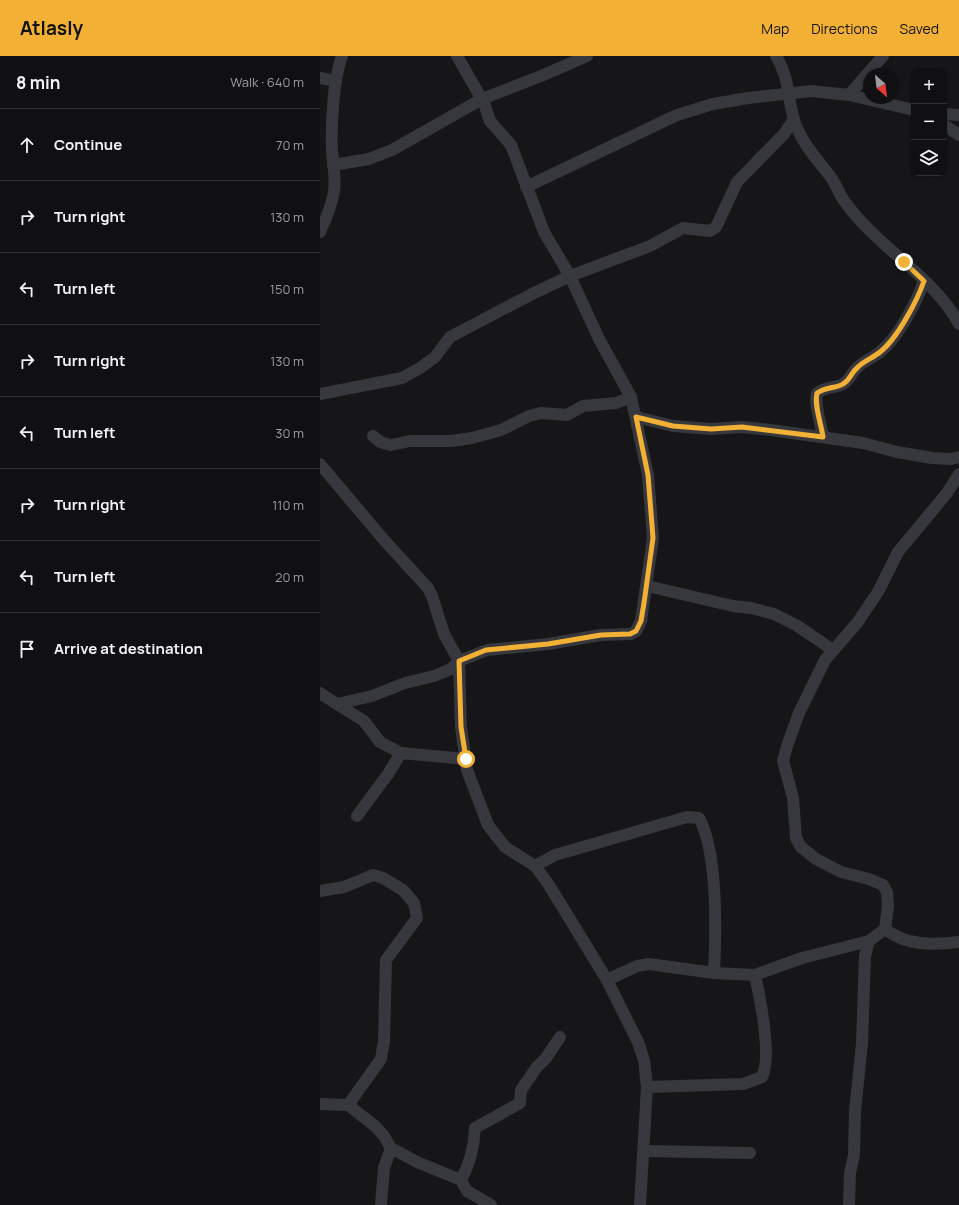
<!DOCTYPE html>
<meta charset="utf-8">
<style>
:root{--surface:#101012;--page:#1e1e20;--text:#f1f3f6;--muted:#9c9d9f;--line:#303032;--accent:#f2b134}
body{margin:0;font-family:Manrope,sans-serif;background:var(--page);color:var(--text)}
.controls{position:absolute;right:12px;top:12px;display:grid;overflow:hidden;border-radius:8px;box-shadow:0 1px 3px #0004}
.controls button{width:36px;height:36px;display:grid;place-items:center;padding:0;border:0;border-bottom:1px solid var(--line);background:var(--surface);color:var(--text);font:20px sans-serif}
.compass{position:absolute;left:543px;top:12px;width:36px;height:36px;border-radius:50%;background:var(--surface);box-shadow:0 1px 3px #0004;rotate:152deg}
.stop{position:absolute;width:12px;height:12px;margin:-9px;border:3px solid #f2b134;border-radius:50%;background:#fff}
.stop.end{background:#f2b134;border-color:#fff;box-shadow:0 1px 4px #0008}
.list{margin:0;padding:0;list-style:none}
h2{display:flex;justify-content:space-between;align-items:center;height:52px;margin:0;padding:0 16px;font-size:17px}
h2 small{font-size:13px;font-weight:400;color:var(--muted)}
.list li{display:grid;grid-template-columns:26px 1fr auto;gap:12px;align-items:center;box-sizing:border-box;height:72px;padding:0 16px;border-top:1px solid var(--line)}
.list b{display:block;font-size:15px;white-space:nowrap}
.list em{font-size:13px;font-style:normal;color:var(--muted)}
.icon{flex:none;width:22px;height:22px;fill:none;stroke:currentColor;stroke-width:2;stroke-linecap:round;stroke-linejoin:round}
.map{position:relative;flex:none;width:639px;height:1149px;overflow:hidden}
header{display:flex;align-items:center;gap:24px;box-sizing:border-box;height:56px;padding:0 20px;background:var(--accent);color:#111}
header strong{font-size:19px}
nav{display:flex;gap:22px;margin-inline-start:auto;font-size:14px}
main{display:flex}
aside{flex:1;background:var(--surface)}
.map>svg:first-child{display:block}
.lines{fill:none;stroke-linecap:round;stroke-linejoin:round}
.minor{stroke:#37383d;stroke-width:12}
.route{stroke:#f2b134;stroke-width:5}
</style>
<header>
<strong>Atlasly</strong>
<nav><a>Map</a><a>Directions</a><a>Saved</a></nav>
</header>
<main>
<aside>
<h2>8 min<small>Walk · 640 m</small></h2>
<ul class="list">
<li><svg class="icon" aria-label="ahead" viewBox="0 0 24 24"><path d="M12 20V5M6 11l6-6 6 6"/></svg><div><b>Continue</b></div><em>70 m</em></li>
<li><svg class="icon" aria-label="right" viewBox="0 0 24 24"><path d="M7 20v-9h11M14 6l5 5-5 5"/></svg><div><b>Turn right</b></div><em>130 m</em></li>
<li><svg class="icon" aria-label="left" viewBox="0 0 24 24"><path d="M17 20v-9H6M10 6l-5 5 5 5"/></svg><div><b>Turn left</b></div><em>150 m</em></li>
<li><svg class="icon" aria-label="right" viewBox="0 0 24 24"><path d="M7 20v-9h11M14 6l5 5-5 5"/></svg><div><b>Turn right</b></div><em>130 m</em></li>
<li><svg class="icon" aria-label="left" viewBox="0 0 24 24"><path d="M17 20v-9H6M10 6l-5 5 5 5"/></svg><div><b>Turn left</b></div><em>30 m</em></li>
<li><svg class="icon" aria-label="right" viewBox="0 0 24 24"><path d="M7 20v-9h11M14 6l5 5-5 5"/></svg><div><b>Turn right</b></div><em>110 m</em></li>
<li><svg class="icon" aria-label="left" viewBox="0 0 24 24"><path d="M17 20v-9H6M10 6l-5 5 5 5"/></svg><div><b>Turn left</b></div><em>20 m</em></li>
<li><svg class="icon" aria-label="arrive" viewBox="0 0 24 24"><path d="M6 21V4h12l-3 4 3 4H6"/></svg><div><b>Arrive at destination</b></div></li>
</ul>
</aside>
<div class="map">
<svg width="639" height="1149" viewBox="0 0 639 1149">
<rect width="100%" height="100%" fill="#161618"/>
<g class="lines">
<g class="minor">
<path d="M456,0c14,23 11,40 18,64 7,22 22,38 36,56 6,8 9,18 15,26 31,44 89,75 114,122"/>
<polyline points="0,22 16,25"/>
<polyline points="529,39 563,0"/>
<polyline points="624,58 639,59"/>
<polyline points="624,69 639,79"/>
<polyline points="13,109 49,103 72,94 162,43 221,20 267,0"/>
<polyline points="206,131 357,59 393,48 428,42 491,35 529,39 594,54"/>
<path d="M0,176c6,-13 12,-27 14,-41 2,-13 -1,-27 -2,-40 -1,-27 1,-70 10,-95"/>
<polyline points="0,338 82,322 100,312 115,301 130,281 214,237 250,220 330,190 363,172 390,175 396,171 399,165 417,126 464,78 474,63"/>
<polyline points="316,361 353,370 391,373 422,371 451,374 543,387 577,396 612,402 631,403 639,401"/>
<polyline points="53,380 60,386 71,389 90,385 131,385 152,382 181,374 209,360 221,357 247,359 263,350 296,347 311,341"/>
<path d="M503,381c-2,-14 -9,-32 -6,-44 11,-8 18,-4 26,-9 7,-4 8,-11 14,-16 6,-7 16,-10 23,-16 17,-13 37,-50 44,-71"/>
<polyline points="0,408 64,484 108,532 112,540 124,578 139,605 141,671 147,714 168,769 185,791 215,810 229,829 287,924 318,986 324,1004 327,1031 320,1149"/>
<path d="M639,418l-12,19 -49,59 -20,40 -21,31 -32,37 -26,53 -12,33 -4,15 10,37 3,40 5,9 15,12 25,13 28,7 14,6 4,7 1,14 -3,23c21,17 48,16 74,13"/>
<polyline points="327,530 413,550 431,552 454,558 476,569 513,594"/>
<polyline points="0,637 17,648 52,640 85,627 114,620 131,613 139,605 167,594 228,588 281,579 311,578 316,575 321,565 333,482 328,419 311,341 279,283 250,220 224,176 191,89 170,65 164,47 137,0"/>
<polyline points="17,648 44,665 60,686 81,697 146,703"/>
<polyline points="37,760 68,718 81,697"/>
<path d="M215,810l20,-11 132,-38 12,1c19,35 17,114 15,155l-65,-9 -12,2 -30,14"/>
<polyline points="0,835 24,831 53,819 63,822 83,834 94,847 97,862 66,904 64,985 61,1003 28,1049"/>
<polyline points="435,919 482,902 549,885"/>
<path d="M327,1031l96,-3 19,-7c10,-20 -2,-79 -7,-102l-41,-2"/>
<path d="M0,1048l28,1 27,21 9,10 7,12 26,14 44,18c9,-16 13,-33 14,-52l45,-25 1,-13 16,-23 9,-9 14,-21"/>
<polyline points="324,1095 430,1097"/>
<polyline points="141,1124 147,1135 171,1149"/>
<polyline points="61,1149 64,1112 71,1092"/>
<polyline points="529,1149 530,1117 534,1099 535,1055 542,987 545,900 549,885 565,873"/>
</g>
</g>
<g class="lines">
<path class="route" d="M146,703l-5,-32 -2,-66 27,-11 62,-6 53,-9 29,-1 6,-3 5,-10 3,-18 9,-65 -5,-63 -12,-58 37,9 38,3 31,-2 81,10c-2,-14 -9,-32 -6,-44 11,-7 18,-4 26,-9 7,-4 8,-11 14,-16 6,-7 16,-10 23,-16 17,-13 37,-51 44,-71l-20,-19"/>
</g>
</svg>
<div class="controls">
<button>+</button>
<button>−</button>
<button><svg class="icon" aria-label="layers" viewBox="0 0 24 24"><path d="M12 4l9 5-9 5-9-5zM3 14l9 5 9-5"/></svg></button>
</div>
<svg class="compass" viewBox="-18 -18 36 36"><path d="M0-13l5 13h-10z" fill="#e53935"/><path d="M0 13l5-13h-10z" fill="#9c9d9f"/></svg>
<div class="stop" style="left:146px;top:703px"></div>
<div class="stop end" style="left:584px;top:206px"></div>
</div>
</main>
